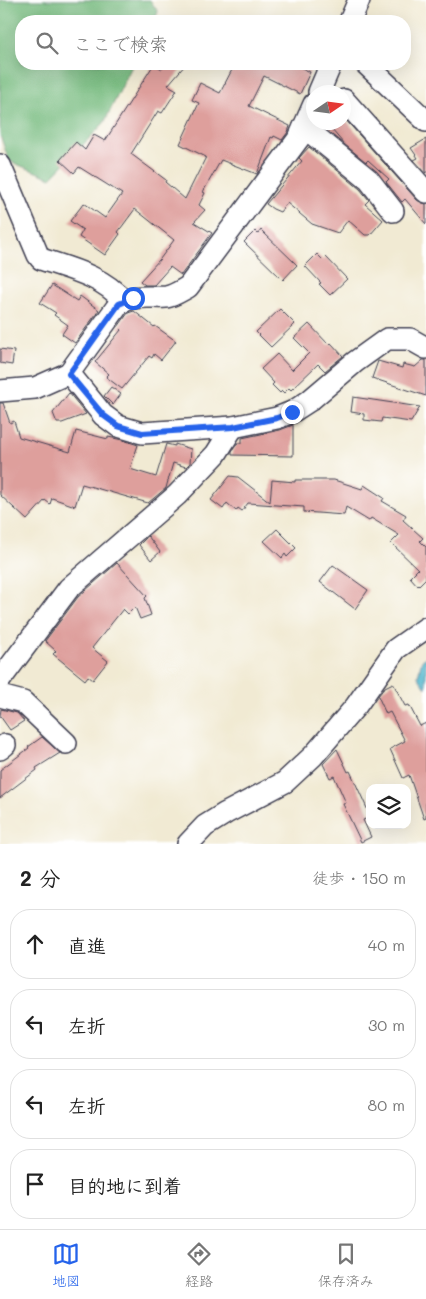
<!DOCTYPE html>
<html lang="ja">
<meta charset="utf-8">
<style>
:root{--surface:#fff;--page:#f6f6f6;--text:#222;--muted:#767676;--line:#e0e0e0;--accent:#2563eb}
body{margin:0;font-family:Mali,"Klee One",sans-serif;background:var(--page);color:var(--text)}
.controls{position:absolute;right:15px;bottom:15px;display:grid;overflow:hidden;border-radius:10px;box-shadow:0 5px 20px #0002}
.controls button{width:45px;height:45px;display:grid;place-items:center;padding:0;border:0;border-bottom:1px solid var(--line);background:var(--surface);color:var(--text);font:25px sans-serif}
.compass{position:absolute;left:306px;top:85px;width:45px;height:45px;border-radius:50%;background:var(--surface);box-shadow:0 5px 20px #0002;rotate:77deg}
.stop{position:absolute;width:15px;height:15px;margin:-11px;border:4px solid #2563eb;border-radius:50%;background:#fff}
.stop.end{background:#2563eb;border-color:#fff;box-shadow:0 1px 5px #0008}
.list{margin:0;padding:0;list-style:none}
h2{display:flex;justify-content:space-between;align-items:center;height:65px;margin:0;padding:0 20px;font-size:21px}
h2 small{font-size:16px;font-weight:400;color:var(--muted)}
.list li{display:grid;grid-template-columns:32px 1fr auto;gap:15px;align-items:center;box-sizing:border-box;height:70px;margin:0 10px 10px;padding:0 10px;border:1px solid var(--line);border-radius:20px}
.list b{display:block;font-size:19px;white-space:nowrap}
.list em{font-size:16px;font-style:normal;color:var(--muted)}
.icon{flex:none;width:28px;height:28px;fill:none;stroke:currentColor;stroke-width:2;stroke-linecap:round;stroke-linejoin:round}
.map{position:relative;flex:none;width:426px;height:844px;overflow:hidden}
.search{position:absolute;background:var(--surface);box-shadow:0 5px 20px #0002;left:15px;right:15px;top:15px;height:55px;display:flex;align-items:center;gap:12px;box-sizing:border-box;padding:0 18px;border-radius:20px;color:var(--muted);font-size:19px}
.sheet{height:385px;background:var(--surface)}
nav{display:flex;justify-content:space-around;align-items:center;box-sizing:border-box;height:70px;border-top:1px solid var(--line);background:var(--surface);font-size:14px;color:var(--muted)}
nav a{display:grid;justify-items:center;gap:2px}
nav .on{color:var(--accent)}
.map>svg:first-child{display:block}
.forest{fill:#78bc80;stroke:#4d6f5e}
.water{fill:#4bb4ca;stroke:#366b82}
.building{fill:#de9f9c}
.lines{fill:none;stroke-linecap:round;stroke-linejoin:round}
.minor-casing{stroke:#414052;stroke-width:24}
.minor{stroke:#fff;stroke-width:21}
.route{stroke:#2563eb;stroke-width:6}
</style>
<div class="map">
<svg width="426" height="844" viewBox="0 0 426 844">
<rect width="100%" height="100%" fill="#fff"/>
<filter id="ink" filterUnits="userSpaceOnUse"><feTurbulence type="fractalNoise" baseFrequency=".02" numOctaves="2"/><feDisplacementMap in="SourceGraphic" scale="10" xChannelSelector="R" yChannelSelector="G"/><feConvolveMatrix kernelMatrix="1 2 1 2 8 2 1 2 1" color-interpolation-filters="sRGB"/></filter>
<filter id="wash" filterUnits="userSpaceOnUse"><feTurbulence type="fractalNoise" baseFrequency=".0096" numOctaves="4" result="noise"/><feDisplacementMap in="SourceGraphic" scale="20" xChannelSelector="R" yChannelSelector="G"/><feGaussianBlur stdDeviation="1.12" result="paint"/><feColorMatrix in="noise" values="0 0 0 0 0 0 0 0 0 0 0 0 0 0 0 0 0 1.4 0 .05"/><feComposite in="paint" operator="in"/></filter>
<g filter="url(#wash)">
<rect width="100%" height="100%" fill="#f1ead3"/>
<polygon class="forest" points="0,0 150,0 158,12 154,21 21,21 21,64 133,64 104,123 51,178 9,161 0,135"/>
<polygon class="water" points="426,656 426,688 418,677 421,662"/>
<g id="blocks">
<g class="building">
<polygon points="154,64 162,69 166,64 186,64 168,85 177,90 162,113 158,111 131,154 166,180 165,182 185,199 206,157 180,144 199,103 192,100 200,83 220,93 235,64 294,64 310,72 300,94 264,76 249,106 290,126 288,132 282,140 274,136 273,138 271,137 257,174 221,160 203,192 205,193 199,205 205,210 194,222 212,233 181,275 170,267 154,285 145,285 140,281 160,259 174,240 135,209 118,232 120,234 105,255 79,237 83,230 70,221 84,203 105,218 122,194 79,167 74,173 60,160 76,142 85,150 94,135 105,141"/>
<polygon points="344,118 417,200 426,204 426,224 405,199 402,202 386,182 389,179 368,160 366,162 344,144 325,122 344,122"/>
<polygon points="426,139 426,173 414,160 418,158 411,148"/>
<polygon points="309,147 360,189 369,200 365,204 383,220 370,235 365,235 348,220 338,233 312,224 287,203 280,212 273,209 266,204 302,161 299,158"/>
<polygon points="261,230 297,265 283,280 244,242 255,231 258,234"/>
<polygon points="317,254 323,260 326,257 347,279 330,295 319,284 321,283 305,266"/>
<polygon points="52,285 77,301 80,296 99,310 75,343 62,334 68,325 54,315 56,313 40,303"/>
<polygon points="280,309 295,324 271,347 256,332"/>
<polygon points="134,311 154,327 155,326 176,341 161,360 154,354 152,358 149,356 122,389 106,377 109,374 95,362 121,330 118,327 128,313"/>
<polygon points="309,324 329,345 331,343 343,356 325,371 318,364 291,390 289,388 284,393 282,391 280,393 272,385 274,383 261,369 277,354 292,370 309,353 294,338"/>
<polygon points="0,349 14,351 12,365 0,363"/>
<polygon points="423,360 426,360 426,396 372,378 378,361 402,368 403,364 415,367"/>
<polygon points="111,387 121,394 113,405 104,396"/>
<polygon points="69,393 86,414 62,423 57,423 53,413"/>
<polygon points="353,397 420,407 411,422 382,418 381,422 364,420 364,414 351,412"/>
<polygon points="0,403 3,403 10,423 14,421 19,437 70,452 76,431 108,439 108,437 123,440 138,445 130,469 156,477 166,444 175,446 175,444 191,449 190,463 186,467 173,463 166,488 148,503 82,484 75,506 52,498 50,504 45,500 27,520 0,495"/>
<polygon points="293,425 293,456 232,455 232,451 238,443 242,443 242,438 280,430"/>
<polygon points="230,476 238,477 270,502 272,480 295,482 295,480 334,480 362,489 364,485 384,498 382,501 406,515 403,520 423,538 420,541 426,547 426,578 418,586 410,577 418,569 391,543 399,535 371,518 369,521 346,507 344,515 304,512 304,507 248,503 242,511 238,508 236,511 227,503 223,509 211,500"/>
<polygon points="277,529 296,548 287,557 285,554 282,558 264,541"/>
<polygon points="148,536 160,552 151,560 139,545"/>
<polygon points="117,563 147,596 145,598 151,615 140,619 135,607 128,614 123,609 92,648 108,661 93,680 88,676 85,680 53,654 56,651 45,641 78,597"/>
<polygon points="333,565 368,590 355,609 320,582"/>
<polygon points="393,683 405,706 409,705 420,726 426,723 426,818 424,819 409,775 403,778 390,749 405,741 390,712 386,714 378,696 385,687"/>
<polygon points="1,709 17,713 24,721 10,730 0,716"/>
<polygon points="42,737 60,753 36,768 37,770 0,798 0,770 29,748 28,747"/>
<polygon points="337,749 348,772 350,771 370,815 370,817 363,820 371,837 361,842 343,804 346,803 334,776 330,778 323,764"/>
</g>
</g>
</g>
<g filter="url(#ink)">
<use href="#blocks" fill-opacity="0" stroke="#414052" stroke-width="1"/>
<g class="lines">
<defs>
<g id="minor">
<polyline points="350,21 359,0"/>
<polyline points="366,64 426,121"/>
<polyline points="319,92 331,64"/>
<polyline points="344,100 426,192"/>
<polyline points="304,127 369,180 393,211"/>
<path d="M0,165l38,90 3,4c30,10 61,17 83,42"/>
<polyline points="69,373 103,415 118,426 142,433 233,427 277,418 292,412 309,401 355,362 387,339 410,339 426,348"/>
<path d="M0,391l35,-3 34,-15 50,-69c14,-10 31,-6 47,-7 8,-1 16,-7 22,-10l111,-149 15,-34"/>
<polyline points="0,680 69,588 177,495 216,454 233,427"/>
<polyline points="0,696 23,702 66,743"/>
<polyline points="0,749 5,745"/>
<polyline points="188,844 205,826 226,813 285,782 313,756 356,706 396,649 426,628"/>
</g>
</defs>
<use href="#minor" class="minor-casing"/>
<use href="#minor" class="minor"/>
</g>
</g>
<g class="lines" filter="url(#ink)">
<polyline class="route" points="133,298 119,304 69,374 103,415 118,426 142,433 233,427 277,418 292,412"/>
</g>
</svg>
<div class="controls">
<button><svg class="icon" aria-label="layers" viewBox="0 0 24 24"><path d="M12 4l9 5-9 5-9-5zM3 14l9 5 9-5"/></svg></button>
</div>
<svg class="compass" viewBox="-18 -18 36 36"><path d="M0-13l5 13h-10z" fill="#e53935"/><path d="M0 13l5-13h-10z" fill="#767676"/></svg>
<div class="stop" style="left:133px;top:298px"></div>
<div class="stop end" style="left:292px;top:412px"></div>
<div class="search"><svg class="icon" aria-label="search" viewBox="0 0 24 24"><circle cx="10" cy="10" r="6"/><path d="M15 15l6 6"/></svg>ここで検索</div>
</div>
<section class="sheet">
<h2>2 分<small>徒歩 · 150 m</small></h2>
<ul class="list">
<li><svg class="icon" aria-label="ahead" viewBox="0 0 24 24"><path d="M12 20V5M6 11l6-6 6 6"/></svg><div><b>直進</b></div><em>40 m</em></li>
<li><svg class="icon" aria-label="left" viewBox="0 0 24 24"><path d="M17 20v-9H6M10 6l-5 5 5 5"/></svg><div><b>左折</b></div><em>30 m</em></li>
<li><svg class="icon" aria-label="left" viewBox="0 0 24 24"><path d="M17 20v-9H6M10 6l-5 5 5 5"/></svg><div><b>左折</b></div><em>80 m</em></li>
<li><svg class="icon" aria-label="arrive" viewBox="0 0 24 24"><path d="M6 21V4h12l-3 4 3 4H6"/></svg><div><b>目的地に到着</b></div></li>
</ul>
</section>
<nav>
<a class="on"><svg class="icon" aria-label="map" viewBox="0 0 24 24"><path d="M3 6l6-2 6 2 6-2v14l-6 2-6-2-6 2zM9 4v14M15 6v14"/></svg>地図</a>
<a><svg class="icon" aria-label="directions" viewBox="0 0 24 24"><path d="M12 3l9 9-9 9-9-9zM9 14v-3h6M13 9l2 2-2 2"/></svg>経路</a>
<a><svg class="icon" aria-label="saved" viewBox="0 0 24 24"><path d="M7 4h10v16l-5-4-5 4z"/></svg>保存済み</a>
</nav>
